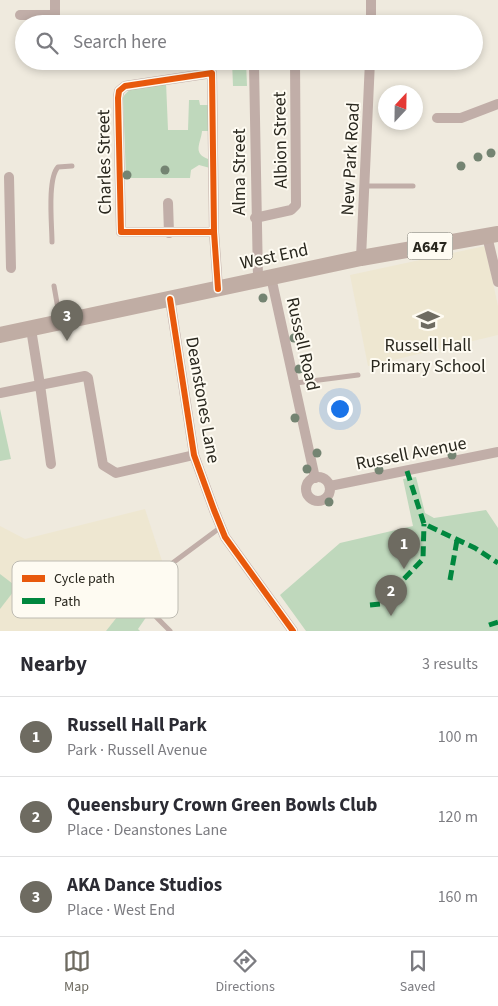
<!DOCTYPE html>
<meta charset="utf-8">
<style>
:root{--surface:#fff;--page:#f2f2f3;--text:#2b2b33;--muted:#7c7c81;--line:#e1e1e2;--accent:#6e6b61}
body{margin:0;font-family:"Source Sans 3",sans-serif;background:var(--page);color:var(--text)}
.compass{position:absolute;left:378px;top:85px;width:45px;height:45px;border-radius:50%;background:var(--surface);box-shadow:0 2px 8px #0003;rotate:22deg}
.you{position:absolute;left:339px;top:408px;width:18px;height:18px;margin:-12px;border:4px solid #fff;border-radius:50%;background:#1a73e8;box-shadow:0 0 0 8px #1a73e833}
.badge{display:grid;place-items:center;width:32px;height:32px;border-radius:50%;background:var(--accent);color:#fff;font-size:16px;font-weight:700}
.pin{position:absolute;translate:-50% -41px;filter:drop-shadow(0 1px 2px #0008)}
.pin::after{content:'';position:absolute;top:26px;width:18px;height:15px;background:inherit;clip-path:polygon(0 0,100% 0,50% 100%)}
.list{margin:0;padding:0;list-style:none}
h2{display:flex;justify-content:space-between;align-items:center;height:65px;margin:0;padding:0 20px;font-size:21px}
h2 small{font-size:16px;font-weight:400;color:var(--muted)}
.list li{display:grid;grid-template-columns:32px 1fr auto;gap:15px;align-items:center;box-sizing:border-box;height:80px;padding:0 20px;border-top:1px solid var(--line)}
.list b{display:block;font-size:19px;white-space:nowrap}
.list p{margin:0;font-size:16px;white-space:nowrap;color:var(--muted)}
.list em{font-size:16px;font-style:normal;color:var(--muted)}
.icon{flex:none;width:28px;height:28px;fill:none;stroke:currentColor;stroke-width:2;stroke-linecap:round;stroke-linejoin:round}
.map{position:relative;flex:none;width:498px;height:631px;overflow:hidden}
.search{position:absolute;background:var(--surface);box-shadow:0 2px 8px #0003;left:15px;right:15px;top:15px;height:55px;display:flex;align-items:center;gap:12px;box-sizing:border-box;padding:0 18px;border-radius:28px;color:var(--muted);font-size:19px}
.sheet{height:305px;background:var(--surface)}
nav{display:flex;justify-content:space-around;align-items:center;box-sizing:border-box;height:70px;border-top:1px solid var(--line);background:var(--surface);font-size:14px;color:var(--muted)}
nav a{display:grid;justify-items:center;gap:2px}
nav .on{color:var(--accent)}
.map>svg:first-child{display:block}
.built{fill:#eee7d1}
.green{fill:#bfd8bc}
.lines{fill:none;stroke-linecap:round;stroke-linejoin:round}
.service{stroke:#c1aea8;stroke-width:5}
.minor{stroke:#c1aea8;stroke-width:10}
.primary{stroke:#c0ada4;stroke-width:16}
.quiet{stroke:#00873e;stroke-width:5;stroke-dasharray:10 5;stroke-linecap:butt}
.cycleway-casing{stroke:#fefbf2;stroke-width:9}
.cycleway{stroke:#e8590c;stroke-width:6}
.tree{fill:#748472}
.labels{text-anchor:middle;stroke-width:4;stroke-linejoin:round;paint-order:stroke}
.shield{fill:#fefbf2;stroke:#69675e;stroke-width:1}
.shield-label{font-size:16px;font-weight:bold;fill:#29271e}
.street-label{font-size:18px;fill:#29271e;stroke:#fefbf2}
.poi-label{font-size:18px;fill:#29271e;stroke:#fefbf2}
.key{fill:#fefbf2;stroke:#bebbb2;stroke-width:1}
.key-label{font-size:14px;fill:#29271e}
</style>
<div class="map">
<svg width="498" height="631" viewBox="0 0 498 631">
<rect width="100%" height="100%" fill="#efeade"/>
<g class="built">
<polygon points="485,246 498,306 498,335 368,366 350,275"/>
<polygon points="145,509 163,564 136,593 106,631 0,631 0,526 25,539"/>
</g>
<g class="green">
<polygon points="232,61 246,61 247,86 233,86"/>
<path d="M166,82l2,48h20l1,-30h10l1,5h9l-1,26h-6c-1,12 -10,22 6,28l2,9 -11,-3 -8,5 -1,8h-64l-3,-80c6,-14 29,-13 43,-16z"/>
<polygon points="0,409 11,459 0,461"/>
<polygon points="416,477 425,513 434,518 486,510 498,528 498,631 306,631 280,595 340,543 413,526 403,479"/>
<polygon points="0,574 17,587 0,609"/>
<polygon points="136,593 149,613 138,629 140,631 106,631"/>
</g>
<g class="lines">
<g class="service">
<polyline points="366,186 413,186"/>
<path d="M52,242c0,-16 -5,-63 6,-75l14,-1"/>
<polyline points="54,286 60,320"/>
<polyline points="296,383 358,375"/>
<path d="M170,631c-14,-15 -33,-28 -23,-49l74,-55"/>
</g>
<g class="minor">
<polyline points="20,15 55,15"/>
<polyline points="55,24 55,0"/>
<polyline points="371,24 371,0"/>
<polyline points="381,61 425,64"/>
<polyline points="437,118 461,118 498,104"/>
<polyline points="9,177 11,268"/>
<polyline points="168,203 169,233"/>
<polyline points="255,218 291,210 296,205 295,61"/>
<polyline points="214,232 121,232 118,98 119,91 125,86 212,73 214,232 218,289"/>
<polyline points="487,236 498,282"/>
<polyline points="361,258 370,61"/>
<polyline points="271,277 315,478"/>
<polyline points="258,279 254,65 274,61"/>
<polyline points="170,299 194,455 214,510 225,537 293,631"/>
<polyline points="31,329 40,385 85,376 88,378 103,465 116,473 194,455"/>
<polyline points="0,393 40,385 51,464"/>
<circle cx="318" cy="489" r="12"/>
<polyline points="330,486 498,452"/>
</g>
<polyline class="primary" points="0,335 361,258 498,234"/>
<g class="quiet">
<polyline points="407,471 424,524 475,548 498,563"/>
<polyline points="450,580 457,540"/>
<polyline points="370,605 380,604 423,559 424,524"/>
<polyline points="489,625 498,622"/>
</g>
<defs>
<g id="cycleway">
<polyline points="214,232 121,232 118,98 119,91 125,86 212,73 214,232 218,289"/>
<polyline points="170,299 194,455 214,510 225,537 293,631"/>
</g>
</defs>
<use href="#cycleway" class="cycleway-casing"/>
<use href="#cycleway" class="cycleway"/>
</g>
<g class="tree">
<circle cx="491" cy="153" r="4.5"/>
<circle cx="478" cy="157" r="4.5"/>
<circle cx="461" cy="166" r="4.5"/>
<circle cx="165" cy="170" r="4.5"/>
<circle cx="127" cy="175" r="4.5"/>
<circle cx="263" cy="298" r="4.5"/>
<circle cx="294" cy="338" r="4.5"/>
<circle cx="299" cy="369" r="4.5"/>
<circle cx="295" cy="418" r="4.5"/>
<circle cx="317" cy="453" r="4.5"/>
<circle cx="452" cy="455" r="4.5"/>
<circle cx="307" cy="469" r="4.5"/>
<circle cx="379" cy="470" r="4.5"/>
<circle cx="329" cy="502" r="4.5"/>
</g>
<defs>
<symbol id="school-bare" viewBox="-9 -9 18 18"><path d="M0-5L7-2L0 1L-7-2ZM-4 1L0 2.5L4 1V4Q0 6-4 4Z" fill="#6e6b61" stroke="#fefbf2" stroke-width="2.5" paint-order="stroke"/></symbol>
</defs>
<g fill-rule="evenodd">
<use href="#school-bare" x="412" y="304" width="32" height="32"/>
</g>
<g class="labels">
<rect class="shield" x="407.5" y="232.5" width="45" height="27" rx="4"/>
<g class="shield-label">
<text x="430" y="252">A647</text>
</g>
<g class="street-label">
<text transform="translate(280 140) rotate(-91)" y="6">Albion Street</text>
<text transform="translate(350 159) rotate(-87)" y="6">New Park Road</text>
<text transform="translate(104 162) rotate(-91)" y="6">Charles Street</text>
<text transform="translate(239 172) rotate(-90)" y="6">Alma Street</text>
<text transform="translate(274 256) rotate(-12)" y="6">West End</text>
<text transform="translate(303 344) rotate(77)" y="6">Russell Road</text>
<text transform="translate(203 400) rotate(80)" y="6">Deanstones Lane</text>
<text transform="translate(411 453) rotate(-11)" y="6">Russell Avenue</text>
</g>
<g class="poi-label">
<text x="428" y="351">Russell Hall<tspan x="428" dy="21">Primary School</tspan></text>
</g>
</g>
<rect x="12" y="561" width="166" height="57" rx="8" class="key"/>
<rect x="22" y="575" width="23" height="7" fill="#e8590c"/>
<rect x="22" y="598" width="23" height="6" fill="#00873e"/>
<g class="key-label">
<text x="54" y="583">Cycle path</text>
<text x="54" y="606">Path</text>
</g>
</svg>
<svg class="compass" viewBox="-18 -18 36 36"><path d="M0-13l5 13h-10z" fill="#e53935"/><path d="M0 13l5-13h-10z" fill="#7c7c81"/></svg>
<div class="you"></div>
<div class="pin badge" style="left:404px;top:569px">1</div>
<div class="pin badge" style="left:391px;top:616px">2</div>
<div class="pin badge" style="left:67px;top:341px">3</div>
<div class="search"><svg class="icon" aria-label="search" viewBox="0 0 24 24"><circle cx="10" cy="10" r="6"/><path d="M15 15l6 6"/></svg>Search here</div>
</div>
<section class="sheet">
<h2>Nearby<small>3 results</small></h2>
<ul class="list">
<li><span class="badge">1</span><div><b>Russell Hall Park</b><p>Park · Russell Avenue</p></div><em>100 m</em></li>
<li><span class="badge">2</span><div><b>Queensbury Crown Green Bowls Club</b><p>Place · Deanstones Lane</p></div><em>120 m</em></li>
<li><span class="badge">3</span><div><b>AKA Dance Studios</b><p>Place · West End</p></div><em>160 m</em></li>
</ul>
</section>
<nav>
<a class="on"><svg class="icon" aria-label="map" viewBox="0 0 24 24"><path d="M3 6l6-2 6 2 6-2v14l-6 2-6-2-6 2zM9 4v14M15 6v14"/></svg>Map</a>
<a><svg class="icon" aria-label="directions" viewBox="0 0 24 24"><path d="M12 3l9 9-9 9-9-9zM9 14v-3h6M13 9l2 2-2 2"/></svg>Directions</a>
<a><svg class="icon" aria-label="saved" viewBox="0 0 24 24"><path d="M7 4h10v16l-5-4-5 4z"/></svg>Saved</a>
</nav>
